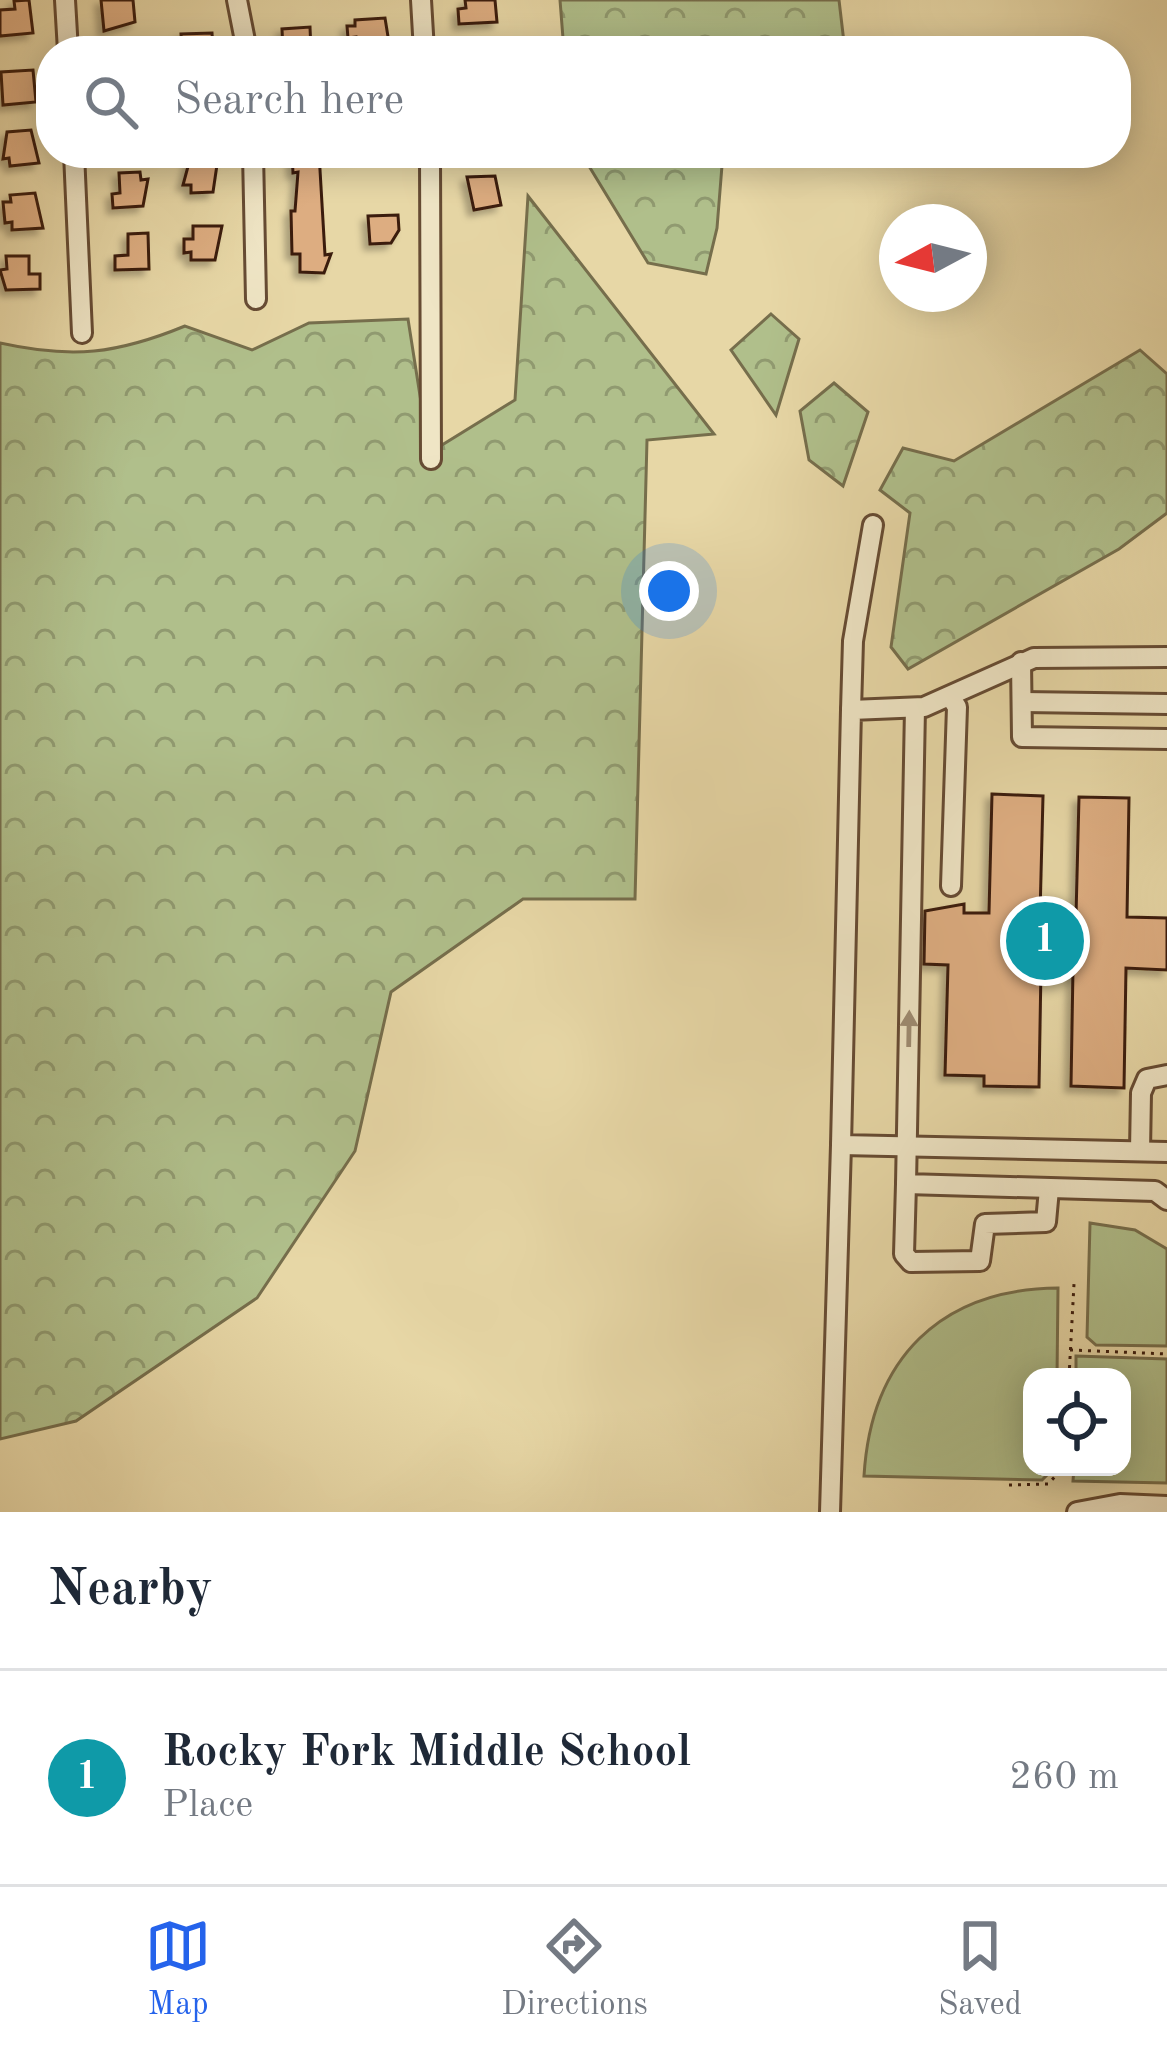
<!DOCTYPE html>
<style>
:root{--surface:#fff;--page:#f2f2f3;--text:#1f2937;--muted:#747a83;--line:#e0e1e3;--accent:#2563eb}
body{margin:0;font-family:"Old Standard TT",serif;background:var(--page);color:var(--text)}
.controls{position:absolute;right:36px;bottom:36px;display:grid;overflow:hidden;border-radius:24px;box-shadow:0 6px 30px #0003}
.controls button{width:108px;height:108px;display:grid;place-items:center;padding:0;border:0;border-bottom:3px solid var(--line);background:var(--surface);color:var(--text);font:60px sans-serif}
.compass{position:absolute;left:879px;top:204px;width:108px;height:108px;border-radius:50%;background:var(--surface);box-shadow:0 6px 30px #0003;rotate:263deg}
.you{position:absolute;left:669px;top:591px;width:42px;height:42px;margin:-30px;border:9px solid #fff;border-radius:50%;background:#1a73e8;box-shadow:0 0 0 18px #1a73e833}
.badge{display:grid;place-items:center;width:78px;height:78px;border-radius:50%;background:var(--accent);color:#fff;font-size:39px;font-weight:700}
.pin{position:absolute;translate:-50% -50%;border:6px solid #fff;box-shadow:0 3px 12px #0006}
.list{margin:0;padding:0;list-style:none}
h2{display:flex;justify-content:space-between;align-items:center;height:156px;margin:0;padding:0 48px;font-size:51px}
h2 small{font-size:39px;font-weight:400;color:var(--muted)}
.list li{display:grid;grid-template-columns:78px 1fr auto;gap:36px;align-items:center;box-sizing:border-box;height:216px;padding:0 48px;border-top:3px solid var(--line)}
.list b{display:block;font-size:45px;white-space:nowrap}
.list p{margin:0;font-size:39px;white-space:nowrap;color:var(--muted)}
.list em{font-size:39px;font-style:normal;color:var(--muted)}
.icon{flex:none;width:66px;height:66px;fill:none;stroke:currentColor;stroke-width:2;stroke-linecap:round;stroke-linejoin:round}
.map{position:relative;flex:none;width:1167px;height:1512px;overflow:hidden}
.search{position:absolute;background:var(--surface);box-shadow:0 6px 30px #0003;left:36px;right:36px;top:36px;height:132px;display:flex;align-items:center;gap:30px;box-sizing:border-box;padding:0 42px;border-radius:48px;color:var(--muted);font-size:45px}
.sheet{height:372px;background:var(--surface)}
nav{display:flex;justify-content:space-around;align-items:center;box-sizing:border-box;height:168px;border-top:3px solid var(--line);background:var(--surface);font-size:33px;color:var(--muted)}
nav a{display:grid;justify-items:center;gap:6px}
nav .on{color:var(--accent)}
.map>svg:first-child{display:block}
.forest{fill:url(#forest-crowns);stroke:#766e4c;stroke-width:3}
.park{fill:#b0bf8b;stroke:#766e4c;stroke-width:3}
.building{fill:#ddad81;stroke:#3b1c0d;stroke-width:3;filter:url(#shadow)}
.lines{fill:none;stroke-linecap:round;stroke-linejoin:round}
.minor-casing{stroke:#664b33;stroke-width:24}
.path{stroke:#3b1c0d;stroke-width:3;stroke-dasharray:3 6;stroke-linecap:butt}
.minor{stroke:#efe5c5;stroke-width:18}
.oneway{fill:#9e8b72}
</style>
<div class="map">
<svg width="1167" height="1512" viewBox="0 0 1167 1512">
<defs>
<pattern id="forest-crowns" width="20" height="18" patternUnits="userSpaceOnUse" patternTransform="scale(3)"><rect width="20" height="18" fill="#b0bf8b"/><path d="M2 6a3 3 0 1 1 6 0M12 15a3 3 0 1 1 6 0" fill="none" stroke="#909a70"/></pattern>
<filter id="shadow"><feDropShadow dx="-5.5" dy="5.5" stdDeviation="3" flood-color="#0004"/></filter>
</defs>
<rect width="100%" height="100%" fill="#e7d7a6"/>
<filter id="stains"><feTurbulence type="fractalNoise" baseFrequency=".00167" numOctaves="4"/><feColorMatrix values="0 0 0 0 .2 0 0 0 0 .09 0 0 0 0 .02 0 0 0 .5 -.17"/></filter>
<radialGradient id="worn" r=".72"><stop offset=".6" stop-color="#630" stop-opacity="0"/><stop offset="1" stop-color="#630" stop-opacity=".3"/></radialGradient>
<g class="forest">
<polygon points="560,0 839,0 845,51 564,51"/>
<polygon points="581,153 723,153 717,228 706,274 648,263"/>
<path d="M528,196l186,238 -67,6 -12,459h-112l-132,93 -36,159 -98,147 -181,123 -76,18v-1096c72,16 117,11 185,-17l67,24 57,-27 99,-4 21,134 86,-53z"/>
<polygon points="771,314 799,339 776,415 731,350"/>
<polygon points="1140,350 1167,374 1167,513 1119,549 908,669 891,647 910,513 880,490 903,448 954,461"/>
<polygon points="834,383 868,412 843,486 809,460 800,411"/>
</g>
<g class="park">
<polygon points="1090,1223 1135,1230 1167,1249 1167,1346 1096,1345 1087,1337"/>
<path d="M1058,1288l-1,89h-25v90h23l-13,13 -178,-4c7,-117 76,-187 194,-188z"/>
<polygon points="1076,1356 1167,1359 1167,1483 1073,1481 1074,1467 1122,1467 1122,1377 1076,1377"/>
</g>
<g class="building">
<polygon points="29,0 33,33 0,36 0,10 15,9 14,1"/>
<polygon points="101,0 133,0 135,22 104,31"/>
<polygon points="465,0 495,0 497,22 459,24 458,9 466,8"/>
<polygon points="385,18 390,49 357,51 356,37 348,38 347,26 355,26 355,20"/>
<polygon points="310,27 311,51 283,51 282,29"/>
<polygon points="212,33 213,48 182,51 181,34"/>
<polygon points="33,70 36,102 3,105 1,72"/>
<polygon points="31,130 39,163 10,166 9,158 3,159 7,132"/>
<polygon points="292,153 319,153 325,255 331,254 324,273 300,272 300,254 292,254 291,211 295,211 298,172 293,173"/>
<polygon points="218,158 213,192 191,193 191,185 183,185 190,159"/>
<polygon points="140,172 141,180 148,179 143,206 113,208 112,194 120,193 119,173"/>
<polygon points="495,176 501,205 474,210 467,177"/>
<polygon points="35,193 43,228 12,230 12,222 5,223 3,202 11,202 10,195"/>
<polygon points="398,215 399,230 391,243 370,244 368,216"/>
<polygon points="193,226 222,226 215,260 191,260 191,252 184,253 184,239 193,239"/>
<polygon points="148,233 149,269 115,270 115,256 128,255 128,234"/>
<polygon points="6,256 29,256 29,274 40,274 40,289 6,290 0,270 7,269"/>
<polygon points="992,794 1043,796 1040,915 1076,916 1079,797 1129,798 1127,917 1167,918 1167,970 1126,968 1124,1088 1071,1086 1073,968 1041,968 1039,1087 984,1086 984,1076 945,1075 948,965 924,964 925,911 964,904 964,913 989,913"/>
</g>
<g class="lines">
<defs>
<g id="minor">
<polyline points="65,0 68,51"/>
<polyline points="237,0 247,51"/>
<polyline points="421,0 424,51"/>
<polyline points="74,153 82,333"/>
<polyline points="253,153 256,299"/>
<polyline points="430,153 431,459"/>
<polyline points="1167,657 1034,658 924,707 851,710 841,1145 1167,1152"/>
<polyline points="1021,662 1022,737 1167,739"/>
<polyline points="1023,702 1167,704"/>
<polyline points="915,708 906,1184 1155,1191 1167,1200"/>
<polyline points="851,710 853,641 873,525"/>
<polyline points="951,886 957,707 951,698"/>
<polyline points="1140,1151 1141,1093 1147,1079 1167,1075"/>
<polyline points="906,1184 904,1254 911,1262 980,1261 985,1224 1046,1222 1049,1189"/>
<polyline points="830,1512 841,1145"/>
<polyline points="1077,1512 1120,1504 1167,1506"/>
</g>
</defs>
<use href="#minor" class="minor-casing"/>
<g class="path">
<polyline points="1070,1350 1167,1354"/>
<polyline points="1069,1377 1074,1284"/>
<polyline points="1009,1485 1048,1484 1064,1467"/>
</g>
<use href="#minor" class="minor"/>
</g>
<defs><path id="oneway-solid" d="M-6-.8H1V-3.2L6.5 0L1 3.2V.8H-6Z" transform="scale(3)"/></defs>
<use class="oneway" href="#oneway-solid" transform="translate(909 1029) rotate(-89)"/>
<rect width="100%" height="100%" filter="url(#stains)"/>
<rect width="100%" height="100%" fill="url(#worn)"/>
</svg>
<div class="controls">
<button><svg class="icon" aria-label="locate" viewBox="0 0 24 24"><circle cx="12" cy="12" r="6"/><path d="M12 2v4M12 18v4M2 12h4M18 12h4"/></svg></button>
</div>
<svg class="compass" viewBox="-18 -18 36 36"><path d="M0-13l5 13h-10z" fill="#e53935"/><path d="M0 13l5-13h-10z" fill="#747a83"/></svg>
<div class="you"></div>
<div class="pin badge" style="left:1045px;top:941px;background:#0f9aa8">1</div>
<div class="search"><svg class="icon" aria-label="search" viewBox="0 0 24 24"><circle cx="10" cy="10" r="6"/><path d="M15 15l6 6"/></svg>Search here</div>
</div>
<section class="sheet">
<h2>Nearby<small></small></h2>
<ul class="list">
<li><span class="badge" style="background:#0f9aa8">1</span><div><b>Rocky Fork Middle School</b><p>Place</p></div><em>260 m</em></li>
</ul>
</section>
<nav>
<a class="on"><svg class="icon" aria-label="map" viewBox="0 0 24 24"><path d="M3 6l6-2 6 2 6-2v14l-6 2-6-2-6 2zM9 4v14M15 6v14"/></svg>Map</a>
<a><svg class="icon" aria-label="directions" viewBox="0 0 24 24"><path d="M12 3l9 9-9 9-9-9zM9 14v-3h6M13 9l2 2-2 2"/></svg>Directions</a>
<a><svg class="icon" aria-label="saved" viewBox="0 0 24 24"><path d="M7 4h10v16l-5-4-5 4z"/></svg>Saved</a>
</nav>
